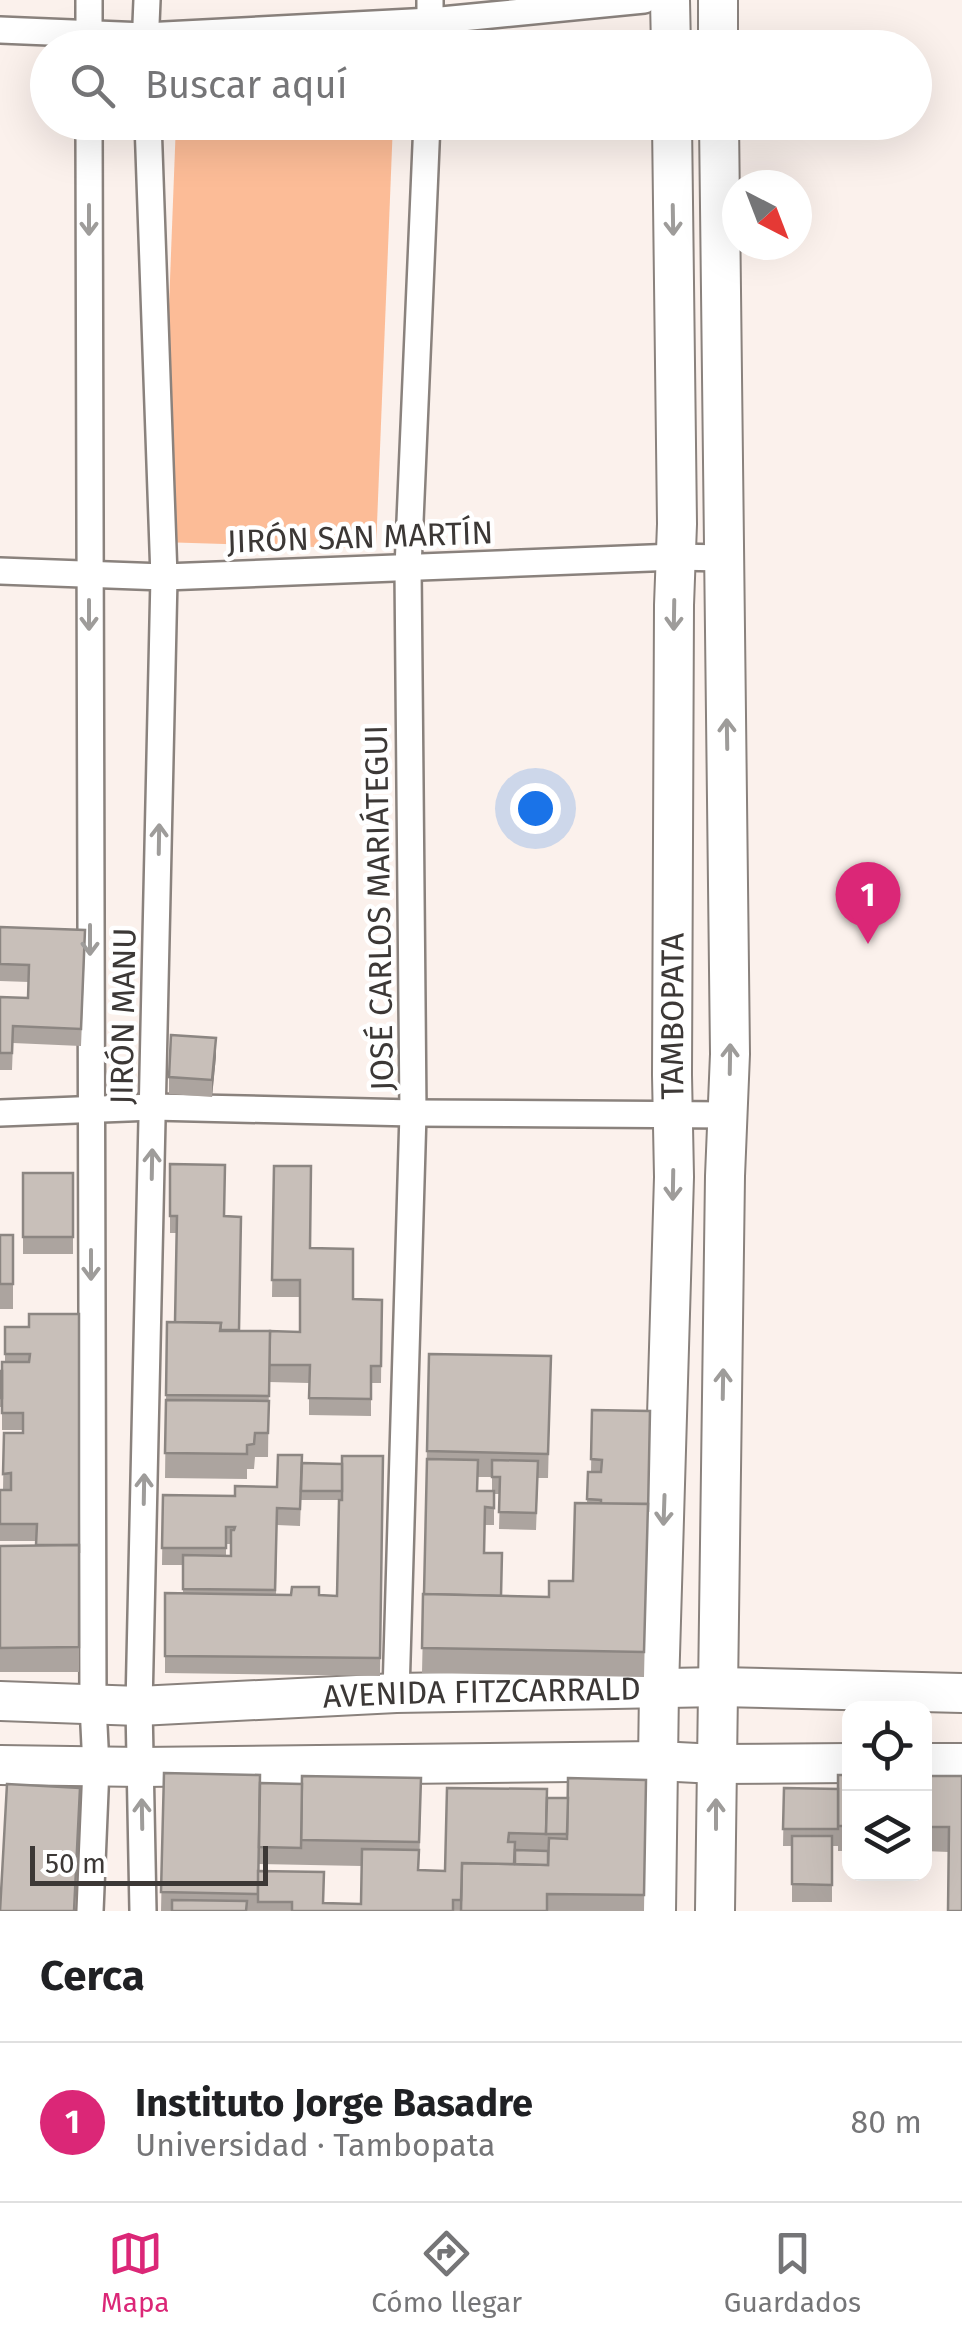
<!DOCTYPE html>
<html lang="es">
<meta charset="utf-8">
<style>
:root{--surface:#fff;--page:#f2f2f2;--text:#202124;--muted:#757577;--line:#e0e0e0;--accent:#db2777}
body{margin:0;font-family:"Fira Sans",sans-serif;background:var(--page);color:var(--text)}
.controls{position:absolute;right:30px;bottom:30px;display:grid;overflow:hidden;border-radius:20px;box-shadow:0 10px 40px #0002}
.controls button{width:90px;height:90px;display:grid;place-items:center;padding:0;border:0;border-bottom:2px solid var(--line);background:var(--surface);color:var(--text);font:50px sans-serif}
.compass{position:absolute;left:722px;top:170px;width:90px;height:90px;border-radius:50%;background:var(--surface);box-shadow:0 10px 40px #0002;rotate:138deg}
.scale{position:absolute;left:30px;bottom:25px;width:238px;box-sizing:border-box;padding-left:10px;border:5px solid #3c3836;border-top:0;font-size:28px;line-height:35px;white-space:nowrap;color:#3c3836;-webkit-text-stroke:8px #fff;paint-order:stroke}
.you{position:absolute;left:535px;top:808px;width:35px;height:35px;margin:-25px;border:8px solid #fff;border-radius:50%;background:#1a73e8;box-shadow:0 0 0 15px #1a73e833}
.badge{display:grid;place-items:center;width:65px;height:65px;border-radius:50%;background:var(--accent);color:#fff;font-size:32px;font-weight:700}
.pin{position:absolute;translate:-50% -82px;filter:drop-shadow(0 2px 5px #0008)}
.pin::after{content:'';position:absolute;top:52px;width:35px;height:30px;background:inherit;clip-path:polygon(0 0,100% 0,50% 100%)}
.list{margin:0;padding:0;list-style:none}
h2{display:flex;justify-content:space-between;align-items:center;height:130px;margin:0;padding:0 40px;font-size:42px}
h2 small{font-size:32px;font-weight:400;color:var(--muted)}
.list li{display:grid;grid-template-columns:65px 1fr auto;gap:30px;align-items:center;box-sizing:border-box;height:160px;padding:0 40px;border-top:2px solid var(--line)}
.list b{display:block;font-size:38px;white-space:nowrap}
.list p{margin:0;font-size:32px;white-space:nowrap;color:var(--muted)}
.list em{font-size:32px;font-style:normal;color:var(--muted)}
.icon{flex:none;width:55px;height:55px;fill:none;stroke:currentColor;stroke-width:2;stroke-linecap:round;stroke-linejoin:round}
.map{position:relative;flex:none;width:962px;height:1911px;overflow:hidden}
.search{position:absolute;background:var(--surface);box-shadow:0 10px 40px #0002;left:30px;right:30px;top:30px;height:110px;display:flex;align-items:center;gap:25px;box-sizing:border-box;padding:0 35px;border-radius:55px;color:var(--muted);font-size:38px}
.sheet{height:290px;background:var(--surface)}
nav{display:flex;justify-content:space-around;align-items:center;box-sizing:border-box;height:140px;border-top:2px solid var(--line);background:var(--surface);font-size:28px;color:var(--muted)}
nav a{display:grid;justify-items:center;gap:5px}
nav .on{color:var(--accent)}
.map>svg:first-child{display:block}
.green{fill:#fcbc97}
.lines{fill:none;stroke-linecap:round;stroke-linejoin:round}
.street-casing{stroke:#8a827d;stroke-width:30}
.secondary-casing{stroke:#8a827d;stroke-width:42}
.street{stroke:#fff;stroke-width:25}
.secondary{stroke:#fff;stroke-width:38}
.wall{fill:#aca49f;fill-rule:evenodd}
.shaded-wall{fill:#8c8682}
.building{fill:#c8bfb9;stroke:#8c8682;stroke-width:2.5}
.oneway{stroke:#9e9c9a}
.labels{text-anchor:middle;stroke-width:9;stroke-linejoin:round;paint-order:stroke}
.street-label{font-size:32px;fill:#3c3836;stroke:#fff}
</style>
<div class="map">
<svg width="962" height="1911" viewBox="0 0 962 1911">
<rect width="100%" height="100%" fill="#fbf1ec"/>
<polygon class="green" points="176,123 393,123 376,549 160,542"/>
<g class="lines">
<defs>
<g id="street">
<polyline points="89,0 89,48"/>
<polyline points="0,30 145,36 431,21 644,0"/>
<polyline points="145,48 147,0"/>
<polyline points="430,48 430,0"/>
<polyline points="89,122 93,1705 96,1767 90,1911"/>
<polyline points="0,571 164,577 676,557 723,558"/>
<polyline points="0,1113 153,1107 413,1113 729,1115"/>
<polyline points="396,1693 413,1113 408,568 427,122"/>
<polyline points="143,1911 139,1706 164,577 148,122"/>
</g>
<g id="secondary">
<polyline points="670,0 671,48"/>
<polyline points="718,0 718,48"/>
<path id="s1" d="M0,1701l139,5 257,-13 324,-6 242,6"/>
<polyline points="924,1763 962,1763"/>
<polyline points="0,1765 141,1767 658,1761 716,1764 850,1763"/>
<path id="s2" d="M656,1911l3,-222 15,-512 -2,-102 2,-470 3,-81 -5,-402"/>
<polyline points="715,1911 725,1176 730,1054 719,122"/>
</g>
</defs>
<use href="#street" class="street-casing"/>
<use href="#secondary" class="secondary-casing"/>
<use href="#street" class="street"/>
<use href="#secondary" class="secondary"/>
</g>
<g class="wall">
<polygon points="0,927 85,948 81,1046 13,1043 12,1070 0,1070 0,997 28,998 29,982 0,981"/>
<polygon points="216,1056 212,1097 169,1094 169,1077"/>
<polygon points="170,1164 225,1216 239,1331 300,1332 300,1297 272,1297 274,1166 310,1248 353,1299 382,1300 381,1383 371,1383 371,1416 309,1415 309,1383 269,1382 268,1457 255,1457 254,1469 247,1469 247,1479 165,1478 167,1322 175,1322 176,1233 170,1233"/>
<rect x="23" y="1173" width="50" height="81"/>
<rect x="0" y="1235" width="13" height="74"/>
<polygon points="79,1314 79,1672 0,1672 0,1546 36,1545 36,1541 0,1541 0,1490 3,1490 4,1433 23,1433 23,1430 2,1430 2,1407 0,1407 0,1371 2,1371 5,1362 5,1327 29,1327"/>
<path d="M429,1354l122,2 -3,122h-10l-2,52 -37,-1 1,-35h-6v31h-9l-1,28 17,43 48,1 24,-16 14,-78 1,-31h3l1,-62 58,1 -6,266 -222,-4zM478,1477h14v14h-14z"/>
<path d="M383,1456l-3,220 -215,-3v-80l18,1v-29h-21l1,-70 72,1 42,-9 25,-22 40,-1zM301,1500h38l-2,96 -61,-1 1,-70 23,1zM226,1544h5v12h-5z"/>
<path d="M164,1773l96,10 161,20 -2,67 26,1 102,-73h21l78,-18 -2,131h-483zM259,1864l103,2 -1,38 -38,-1 -64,-32z"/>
<polygon points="850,1775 850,1851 838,1851 838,1846 832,1846 832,1902 792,1902 792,1846 783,1846 784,1788 838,1789"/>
<polygon points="924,1776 962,1776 949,1852 924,1851"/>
</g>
<polygon class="shaded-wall" points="216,1038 216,1056 212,1097 212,1080"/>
<g class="building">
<polygon points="0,927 85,930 81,1029 13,1026 12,1053 0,1053 0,997 28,998 29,965 0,964"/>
<polygon points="171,1035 216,1038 212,1080 169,1077"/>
<polygon points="170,1164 225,1165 224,1216 241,1217 239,1330 220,1330 221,1323 175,1322 177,1216 170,1216"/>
<polygon points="274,1166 311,1166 310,1248 353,1249 353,1299 382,1300 381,1366 371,1366 371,1399 309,1398 310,1365 269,1365 270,1331 300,1332 300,1280 272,1280"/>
<rect x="23" y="1173" width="50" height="64"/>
<rect x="0" y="1235" width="13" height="49"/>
<polygon points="29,1314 79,1314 79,1553 79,1545 36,1545 37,1524 0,1524 0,1490 11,1490 11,1473 3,1474 4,1433 23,1433 23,1413 2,1413 2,1362 29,1362 30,1354 5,1354 5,1327 29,1327"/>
<polygon points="167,1322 221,1323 220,1331 270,1331 269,1396 166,1395"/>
<polygon points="429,1354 551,1356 548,1454 427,1451"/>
<rect x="0" y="1371" width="2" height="27"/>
<polygon points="166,1400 269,1401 268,1433 255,1433 254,1444 247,1445 247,1454 165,1453"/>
<polygon points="592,1410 650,1411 648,1512 648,1504 601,1504 601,1500 587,1499 588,1472 601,1472 602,1460 591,1459"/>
<polygon points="278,1455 302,1455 300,1509 277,1508 275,1590 183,1589 183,1555 231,1556 231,1530 234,1530 235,1527 226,1527 226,1548 162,1548 163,1495 235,1496 235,1486 277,1487"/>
<polygon points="342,1456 383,1456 380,1658 165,1656 165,1593 291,1595 292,1587 319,1587 319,1595 337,1596 339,1500 342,1500"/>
<polygon points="427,1459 478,1460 477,1491 494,1491 494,1508 485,1507 484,1553 502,1553 501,1596 424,1594"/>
<polygon points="492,1460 538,1461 536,1513 499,1512 500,1477 492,1477"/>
<polygon points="302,1463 342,1464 342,1491 301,1491"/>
<polygon points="575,1503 648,1504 644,1652 422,1648 423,1594 549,1597 549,1581 573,1581"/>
<polygon points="79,1545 79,1647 0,1648 0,1546"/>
<polygon points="164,1773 260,1775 258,1894 161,1892"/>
<rect x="838" y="1775" width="12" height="51"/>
<polygon points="302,1776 421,1778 419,1842 301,1840"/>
<polygon points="924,1776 962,1776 962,1911 948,1911 949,1827 924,1827"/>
<polygon points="568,1778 646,1780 644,1895 547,1894 547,1911 461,1911 462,1863 548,1865 549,1838 567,1839"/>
<polygon points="260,1783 302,1784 301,1848 259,1847"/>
<polygon points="7,1784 80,1788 74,1911 0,1911"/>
<polygon points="447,1788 547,1789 546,1834 509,1833 508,1842 515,1842 514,1864 462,1863 461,1900 453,1900 453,1911 292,1911 292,1902 258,1902 258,1871 324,1872 323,1903 361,1904 362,1849 419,1850 418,1870 445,1871"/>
<polygon points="784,1788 838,1789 838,1829 783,1829"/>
<polygon points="547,1798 568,1798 567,1834 546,1834"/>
<polygon points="792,1836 832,1836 832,1885 792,1884"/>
<polygon points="515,1850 548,1851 548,1865 515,1864"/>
<polygon points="172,1900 247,1901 246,1911 172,1911"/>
</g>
<defs><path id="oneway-shaft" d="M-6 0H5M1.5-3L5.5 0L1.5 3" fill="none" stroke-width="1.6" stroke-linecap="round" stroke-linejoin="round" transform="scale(2.5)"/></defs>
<g class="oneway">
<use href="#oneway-shaft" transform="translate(89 220) rotate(90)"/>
<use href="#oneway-shaft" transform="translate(673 220) rotate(89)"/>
<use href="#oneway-shaft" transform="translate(89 615) rotate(90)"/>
<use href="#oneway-shaft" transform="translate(674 615) rotate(91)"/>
<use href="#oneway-shaft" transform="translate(727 734) rotate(-91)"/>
<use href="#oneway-shaft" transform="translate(159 839) rotate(-89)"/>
<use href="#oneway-shaft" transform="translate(90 940) rotate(90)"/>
<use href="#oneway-shaft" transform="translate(730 1059) rotate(-89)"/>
<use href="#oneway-shaft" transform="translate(152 1164) rotate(-89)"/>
<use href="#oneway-shaft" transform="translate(673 1185) rotate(91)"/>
<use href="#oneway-shaft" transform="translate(91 1265) rotate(90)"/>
<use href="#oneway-shaft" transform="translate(723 1384) rotate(-89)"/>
<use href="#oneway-shaft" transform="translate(144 1489) rotate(-89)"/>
<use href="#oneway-shaft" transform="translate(664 1510) rotate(92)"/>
<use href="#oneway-shaft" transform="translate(142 1814) rotate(-91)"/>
<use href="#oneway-shaft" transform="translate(716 1814) rotate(-90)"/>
</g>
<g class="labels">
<g class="street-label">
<text transform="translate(360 537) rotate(-2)" y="11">JIRÓN SAN MARTÍN</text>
<text transform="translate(379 908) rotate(-91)" y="11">JOSÉ CARLOS MARIÁTEGUI</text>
<text transform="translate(123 1016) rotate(-89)" y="11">JIRÓN MANU</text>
<text dy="11" stroke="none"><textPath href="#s2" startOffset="895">TAMBOPATA</textPath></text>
<text dy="11" stroke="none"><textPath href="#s1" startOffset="482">AVENIDA FITZCARRALD</textPath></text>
</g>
</g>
</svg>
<div class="controls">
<button><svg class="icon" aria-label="locate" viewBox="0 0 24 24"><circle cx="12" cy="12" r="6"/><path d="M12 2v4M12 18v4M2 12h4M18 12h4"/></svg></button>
<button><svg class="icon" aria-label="layers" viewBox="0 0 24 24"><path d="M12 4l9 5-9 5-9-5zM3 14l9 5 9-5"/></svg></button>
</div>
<svg class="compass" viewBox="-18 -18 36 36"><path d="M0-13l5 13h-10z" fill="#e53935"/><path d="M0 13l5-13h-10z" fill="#757577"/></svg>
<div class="scale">50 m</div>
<div class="you"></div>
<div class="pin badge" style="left:868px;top:944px">1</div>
<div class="search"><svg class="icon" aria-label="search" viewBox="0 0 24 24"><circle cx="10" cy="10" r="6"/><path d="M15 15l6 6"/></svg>Buscar aquí</div>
</div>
<section class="sheet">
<h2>Cerca<small></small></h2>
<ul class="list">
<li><span class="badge">1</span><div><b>Instituto Jorge Basadre</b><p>Universidad · Tambopata</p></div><em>80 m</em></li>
</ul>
</section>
<nav>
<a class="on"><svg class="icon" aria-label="map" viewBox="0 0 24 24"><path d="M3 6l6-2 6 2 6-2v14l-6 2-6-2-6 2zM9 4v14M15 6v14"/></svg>Mapa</a>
<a><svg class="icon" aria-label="directions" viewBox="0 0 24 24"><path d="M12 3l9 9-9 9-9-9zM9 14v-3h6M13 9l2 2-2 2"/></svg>Cómo llegar</a>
<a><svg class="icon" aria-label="saved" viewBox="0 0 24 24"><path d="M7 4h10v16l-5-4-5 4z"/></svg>Guardados</a>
</nav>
